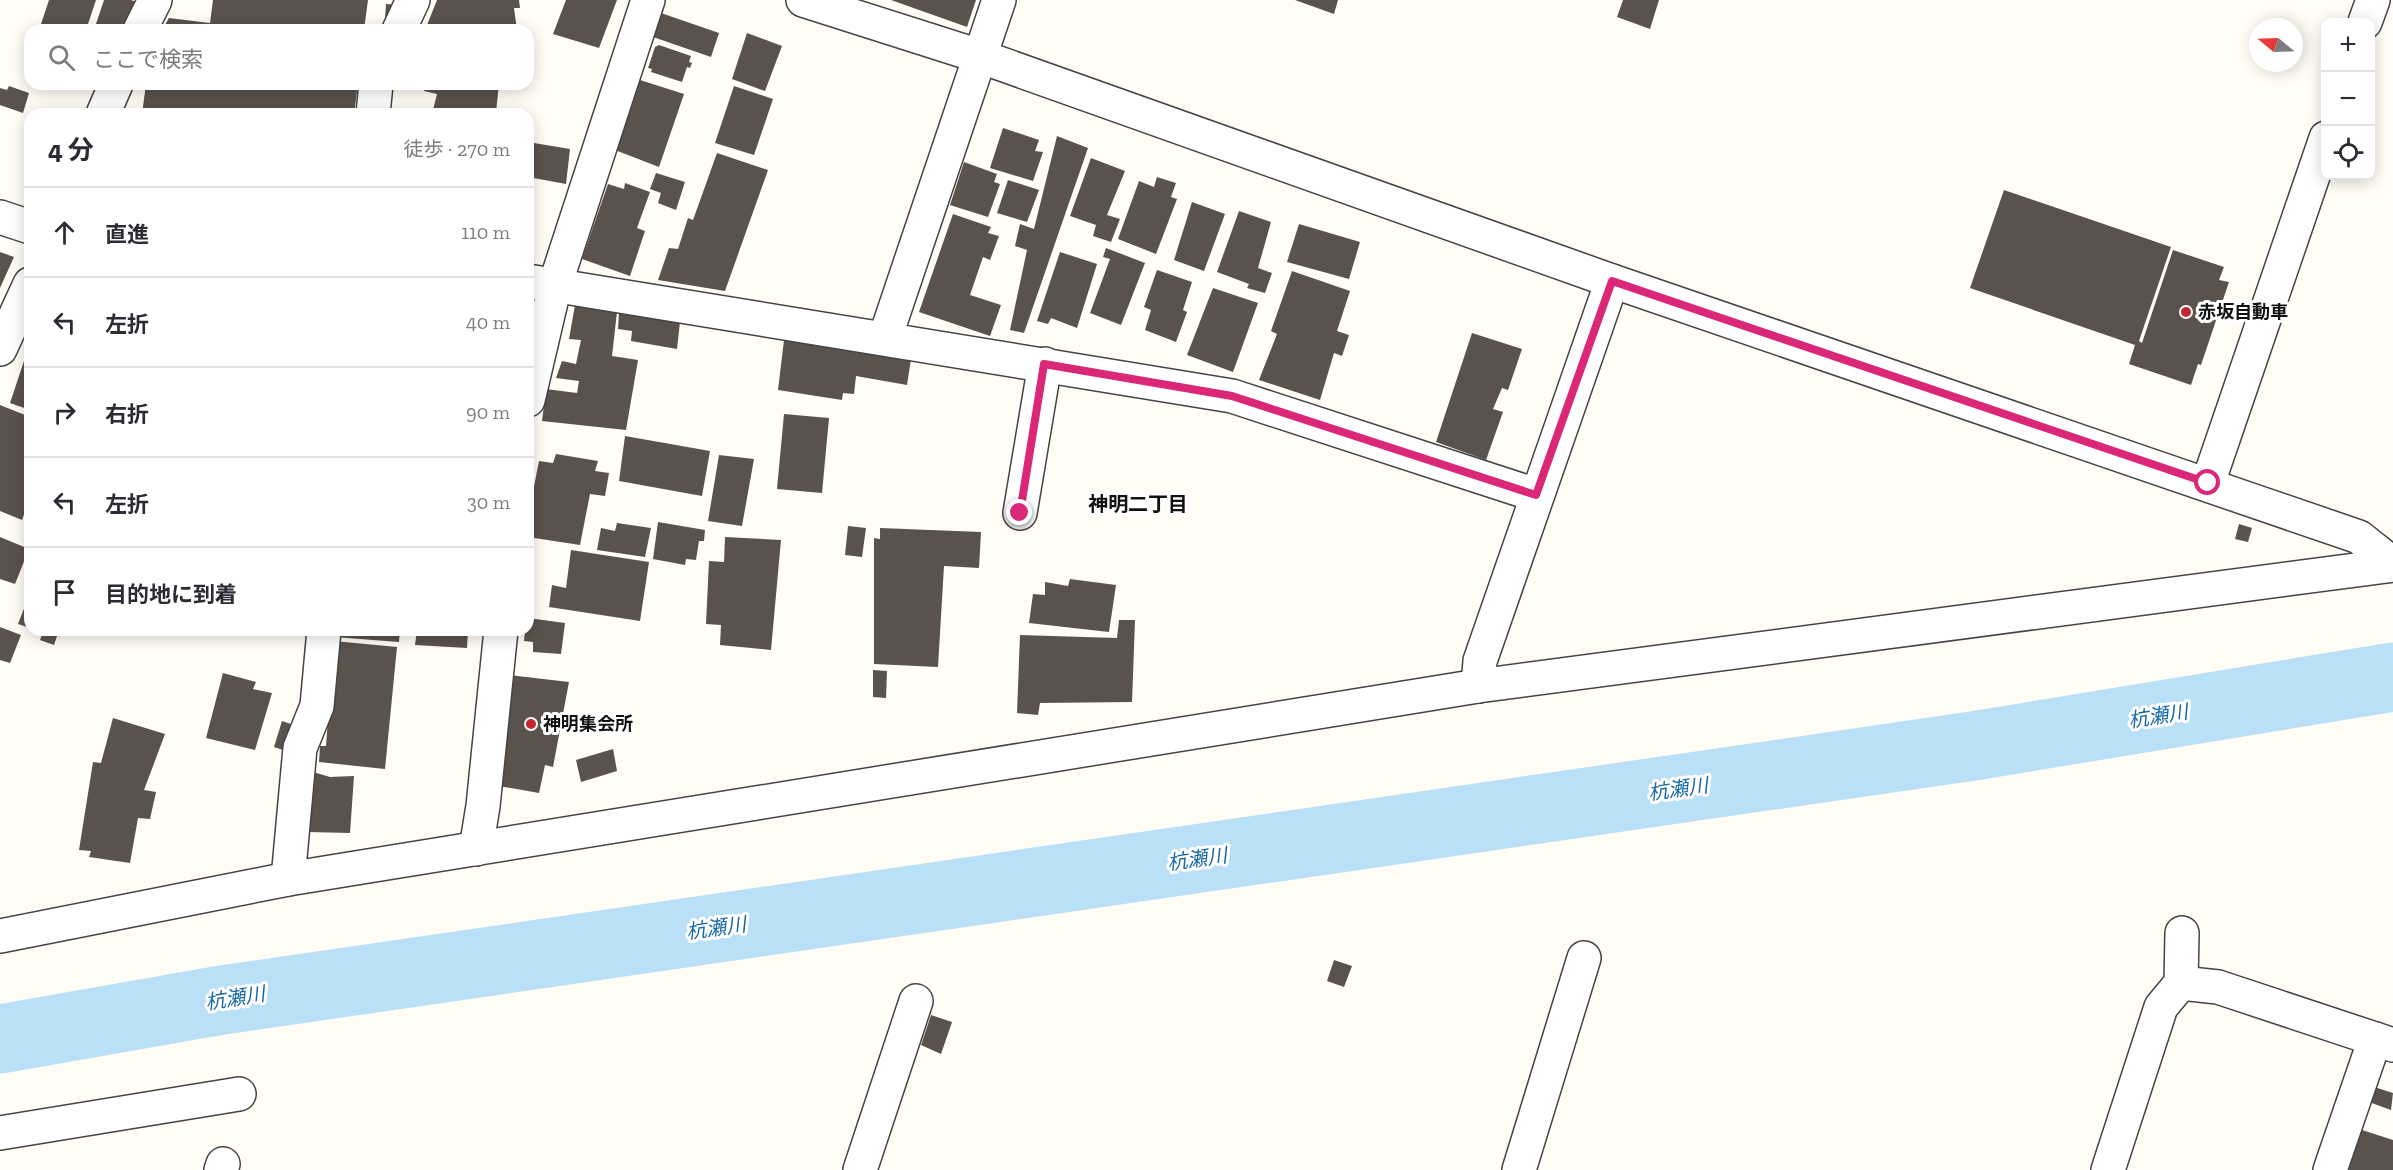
<!DOCTYPE html>
<html lang="ja">
<meta charset="utf-8">
<style>
:root{--surface:#fff;--page:#f7f7f7;--text:#2b2b33;--muted:#7c7c81;--line:#e1e1e2}
body{margin:0;font-family:"Zilla Slab","Noto Sans JP",serif;background:var(--page);color:var(--text)}
.controls{position:absolute;right:18px;top:18px;display:grid;overflow:hidden;border-radius:12px;box-shadow:0 3px 15px #0003}
.controls button{width:54px;height:54px;display:grid;place-items:center;padding:0;border:0;border-bottom:2px solid var(--line);background:var(--surface);color:var(--text);font:30px sans-serif}
.compass{position:absolute;left:2249px;top:18px;width:54px;height:54px;border-radius:50%;background:var(--surface);box-shadow:0 3px 15px #0003;rotate:289deg}
.stop{position:absolute;width:18px;height:18px;margin:-14px;border:4px solid #db2777;border-radius:50%;background:#fff}
.stop.end{background:#db2777;border-color:#fff;box-shadow:0 2px 6px #0008}
.list{margin:0;padding:0;list-style:none}
h2{display:flex;justify-content:space-between;align-items:center;height:78px;margin:0;padding:0 24px;font-size:26px}
h2 small{font-size:20px;font-weight:400;color:var(--muted)}
.list li{display:grid;grid-template-columns:39px 1fr auto;gap:18px;align-items:center;box-sizing:border-box;height:90px;padding:0 24px;border-top:2px solid var(--line)}
.list b{display:block;font-size:22px;white-space:nowrap}
.list em{font-size:20px;font-style:normal;color:var(--muted)}
.icon{flex:none;width:33px;height:33px;fill:none;stroke:currentColor;stroke-width:2;stroke-linecap:round;stroke-linejoin:round}
.map{position:relative;flex:none;width:2393px;height:1170px;overflow:hidden}
.search{position:absolute;background:var(--surface);box-shadow:0 3px 15px #0003;left:24px;top:24px;width:510px;height:66px;display:flex;align-items:center;gap:15px;box-sizing:border-box;padding:0 21px;border-radius:18px;color:var(--muted);font-size:22px}
.panel{position:absolute;background:var(--surface);box-shadow:0 3px 15px #0003;left:24px;top:108px;width:510px;height:528px;border-radius:18px}
.map>svg:first-child{display:block}
.lines{fill:none;stroke-linecap:round;stroke-linejoin:round}
.river{stroke:#b9e0f7;stroke-width:69}
.building{fill:#5a524d}
.minor-casing{stroke:#444;stroke-width:36}
.minor{stroke:#fff;stroke-width:33}
.route{stroke:#db2777;stroke-width:8}
.poi-dot{fill:#c4262e;stroke:#fff;stroke-width:2}
.labels{text-anchor:middle;stroke-width:6;stroke-linejoin:round;paint-order:stroke}
.poi-label{font-size:18px;font-weight:bold;fill:#111;stroke:#fff;text-anchor:start}
.neighbourhood-label{font-size:20px;font-weight:bold;fill:#111;stroke:#fff}
.water-label{font-size:20px;font-style:italic;fill:#1768a6;stroke:#fff}
</style>
<div class="map">
<svg width="2393" height="1170" viewBox="0 0 2393 1170">
<rect width="100%" height="100%" fill="#fffdf5"/>
<g class="lines">
<polyline class="river" points="0,1039 216,1001 1973,746 2393,677"/>
</g>
<g class="building">
<polygon points="49,0 96,0 86,30 39,30"/>
<polygon points="104,0 131,0 139,3 124,30 94,30"/>
<polygon points="213,0 368,0 364,30 162,30 169,18 210,23"/>
<polygon points="437,0 519,0 520,8 514,8 517,30 425,30"/>
<polygon points="566,0 617,0 599,48 553,34"/>
<polygon points="891,0 976,0 967,27"/>
<polygon points="1295,0 1338,0 1334,14"/>
<polygon points="1623,0 1659,0 1650,29 1617,17"/>
<polygon points="386,4 402,5 398,19 385,19"/>
<polygon points="661,13 719,33 711,57 653,37"/>
<polygon points="747,33 782,46 765,91 732,79"/>
<polygon points="659,45 691,56 689,62 692,63 690,68 687,67 682,82 651,72 652,69 648,68 655,47"/>
<polygon points="640,80 684,94 659,167 615,150"/>
<polygon points="146,84 358,84 354,114 142,114"/>
<polygon points="426,84 499,84 496,112 432,114 437,94 424,91"/>
<polygon points="9,86 29,93 23,113 0,105 0,88 7,90"/>
<polygon points="734,86 773,99 754,155 715,143"/>
<polygon points="397,109 430,113 430,114 397,114"/>
<polygon points="1003,128 1039,140 1035,151 1043,152 1033,181 990,168"/>
<polygon points="1057,136 1088,148 1024,333 1010,330 1027,250 1015,246 1020,224 1034,229"/>
<polygon points="528,142 570,149 566,184 528,177"/>
<polygon points="717,153 768,170 725,291 658,280 669,248 678,249 688,218 693,220"/>
<polygon points="1091,158 1125,171 1107,215 1120,219 1111,242 1093,236 1096,225 1070,216"/>
<polygon points="964,162 997,174 994,182 1000,184 988,217 950,205"/>
<polygon points="656,173 685,182 676,210 658,203 661,193 650,189"/>
<polygon points="1157,177 1176,183 1171,197 1177,199 1156,254 1118,239 1139,181 1154,187"/>
<polygon points="1008,180 1039,190 1027,222 997,213"/>
<polygon points="625,183 650,192 637,228 645,231 630,276 582,259 608,184 624,189"/>
<polygon points="2004,190 2171,247 2139,341 2142,343 2173,250 2224,267 2219,280 2229,282 2201,365 2198,364 2191,385 2129,364 2135,345 1970,288"/>
<polygon points="1192,202 1225,214 1204,271 1174,260"/>
<polygon points="1239,211 1271,222 1258,268 1272,273 1265,293 1247,288 1249,284 1217,272"/>
<polygon points="953,214 991,227 988,233 999,236 990,260 983,257 970,295 1001,305 990,336 919,312"/>
<polygon points="1299,224 1360,242 1349,279 1287,262"/>
<polygon points="1106,248 1145,263 1121,325 1090,313 1110,259 1103,257"/>
<polygon points="0,252 14,257 0,288"/>
<polygon points="1060,252 1097,264 1077,328 1051,318 1048,324 1037,321"/>
<polygon points="1157,270 1192,282 1183,310 1187,312 1176,342 1145,330 1151,310 1144,307"/>
<polygon points="1292,271 1350,291 1337,331 1349,335 1342,356 1334,353 1320,400 1259,380 1277,334 1271,331"/>
<polygon points="1213,288 1258,303 1233,372 1187,355"/>
<polygon points="575,305 617,312 612,356 638,360 626,430 542,421 546,389 577,393 579,381 556,378 562,361 576,364 581,340 569,339"/>
<polygon points="619,312 680,322 677,349 631,341 632,331 618,329"/>
<polygon points="1472,333 1522,349 1508,390 1502,388 1493,409 1503,412 1486,460 1436,442"/>
<polygon points="784,340 911,359 907,385 856,376 854,394 843,393 842,400 778,390"/>
<polygon points="24,361 30,363 30,410 10,403"/>
<polygon points="0,405 30,417 30,499 22,520 0,511"/>
<polygon points="784,414 829,418 822,493 777,489"/>
<polygon points="625,436 710,451 702,496 619,481"/>
<polygon points="556,454 598,461 595,471 609,473 605,496 590,494 580,545 528,537 528,517 539,461 553,463"/>
<polygon points="719,455 754,459 742,526 708,521"/>
<polygon points="658,522 705,530 704,541 699,541 696,560 686,559 685,565 653,559"/>
<polygon points="617,523 651,528 645,557 597,550 601,528 615,531"/>
<polygon points="2239,524 2252,528 2248,542 2235,539"/>
<polygon points="848,526 866,528 862,557 845,555"/>
<polygon points="880,528 981,532 979,568 944,566 938,667 874,664 874,538 880,539"/>
<polygon points="0,537 29,549 15,584 0,579"/>
<polygon points="725,537 781,540 771,650 720,645 721,625 706,624 709,561 724,562"/>
<polygon points="571,550 649,562 640,621 549,607 552,585 566,588"/>
<polygon points="1070,579 1116,585 1109,632 1029,623 1033,594 1045,595 1045,582 1068,586"/>
<polygon points="30,593 30,628 18,624"/>
<polygon points="528,618 565,623 561,654 533,652 533,642 524,641 525,630 528,630"/>
<polygon points="1119,620 1135,620 1132,702 1040,703 1038,715 1017,713 1020,635 1117,638"/>
<polygon points="0,627 21,635 10,663 0,660"/>
<polygon points="38,630 59,630 54,645 40,640 43,632"/>
<polygon points="334,630 400,630 399,642 334,637"/>
<polygon points="417,630 468,630 467,648 415,645"/>
<polygon points="334,641 397,647 385,769 319,762 320,746 326,746"/>
<polygon points="873,670 887,671 886,698 873,697"/>
<polygon points="223,673 256,682 253,689 272,693 255,750 206,738"/>
<polygon points="509,675 569,682 553,767 545,765 539,793 493,785"/>
<polygon points="113,718 165,734 144,790 156,792 150,819 138,818 130,863 89,857 91,851 79,850 93,762 101,763"/>
<polygon points="282,721 297,726 289,752 274,747"/>
<polygon points="613,749 617,771 581,782 576,760"/>
<polygon points="310,771 330,777 354,776 350,833 308,832"/>
<polygon points="1334,960 1352,966 1344,987 1327,981"/>
<polygon points="931,1015 952,1022 941,1054 921,1045"/>
<polygon points="2371,1086 2393,1093 2391,1110 2366,1101"/>
<polygon points="2359,1129 2393,1140 2393,1170 2345,1170"/>
</g>
<g class="lines">
<defs>
<g id="minor">
<polyline points="803,0 979,56 1612,281 2359,537 2393,564"/>
<polyline points="2365,22 2373,0"/>
<polyline points="140,30 155,0"/>
<polyline points="399,30 413,0"/>
<polyline points="103,114 116,84"/>
<polyline points="373,114 376,84"/>
<polyline points="0,217 30,227"/>
<polyline points="528,281 1232,396 1536,495"/>
<polyline points="885,338 999,0"/>
<polyline points="0,349 30,284"/>
<polyline points="528,400 555,285 648,0"/>
<polyline points="2208,483 2326,138"/>
<polyline points="1020,513 1045,364"/>
<polyline points="1478,686 1480,661 1612,281"/>
<polyline points="476,849 483,806 501,630"/>
<polyline points="288,879 300,748 317,706 324,630"/>
<polyline points="0,936 288,879 1478,686 2393,565"/>
<polyline points="2181,983 2218,987 2393,1045"/>
<polyline points="0,1133 239,1094"/>
<polyline points="221,1170 223,1164"/>
<polyline points="860,1170 916,1001"/>
<polyline points="1519,1170 1584,958"/>
<polyline points="2108,1170 2161,1007 2181,983 2182,933"/>
<polyline points="2330,1170 2375,1039"/>
</g>
</defs>
<use href="#minor" class="minor-casing"/>
<use href="#minor" class="minor"/>
</g>
<g class="lines">
<polyline class="route" points="1020,513 1044,364 1232,396 1536,495 1612,281 2208,483"/>
</g>
<g class="poi-dot">
<circle cx="2186" cy="312" r="6"/>
<circle cx="531" cy="724" r="6"/>
</g>
<g class="labels">
<g class="poi-label">
<text x="2198" y="318">赤坂自動車</text>
<text x="543" y="730">神明集会所</text>
</g>
<g class="neighbourhood-label">
<text x="1138" y="511">神明二丁目</text>
</g>
<g class="water-label">
<text transform="translate(2158 716) rotate(-9)" y="7">杭瀬川</text>
<text transform="translate(1678 789) rotate(-8)" y="7">杭瀬川</text>
<text transform="translate(1197 859) rotate(-8)" y="7">杭瀬川</text>
<text transform="translate(716 928) rotate(-8)" y="7">杭瀬川</text>
<text transform="translate(235 998) rotate(-9)" y="7">杭瀬川</text>
</g>
</g>
</svg>
<div class="controls">
<button>+</button>
<button>−</button>
<button><svg class="icon" aria-label="locate" viewBox="0 0 24 24"><circle cx="12" cy="12" r="6"/><path d="M12 2v4M12 18v4M2 12h4M18 12h4"/></svg></button>
</div>
<svg class="compass" viewBox="-18 -18 36 36"><path d="M0-13l5 13h-10z" fill="#e53935"/><path d="M0 13l5-13h-10z" fill="#7c7c81"/></svg>
<div class="stop" style="left:2208px;top:483px"></div>
<div class="stop end" style="left:1020px;top:513px"></div>
<div class="search"><svg class="icon" aria-label="search" viewBox="0 0 24 24"><circle cx="10" cy="10" r="6"/><path d="M15 15l6 6"/></svg>ここで検索</div>
<section class="panel">
<h2>4 分<small>徒歩 · 270 m</small></h2>
<ul class="list">
<li><svg class="icon" aria-label="ahead" viewBox="0 0 24 24"><path d="M12 20V5M6 11l6-6 6 6"/></svg><div><b>直進</b></div><em>110 m</em></li>
<li><svg class="icon" aria-label="left" viewBox="0 0 24 24"><path d="M17 20v-9H6M10 6l-5 5 5 5"/></svg><div><b>左折</b></div><em>40 m</em></li>
<li><svg class="icon" aria-label="right" viewBox="0 0 24 24"><path d="M7 20v-9h11M14 6l5 5-5 5"/></svg><div><b>右折</b></div><em>90 m</em></li>
<li><svg class="icon" aria-label="left" viewBox="0 0 24 24"><path d="M17 20v-9H6M10 6l-5 5 5 5"/></svg><div><b>左折</b></div><em>30 m</em></li>
<li><svg class="icon" aria-label="arrive" viewBox="0 0 24 24"><path d="M6 21V4h12l-3 4 3 4H6"/></svg><div><b>目的地に到着</b></div></li>
</ul>
</section>
</div>
